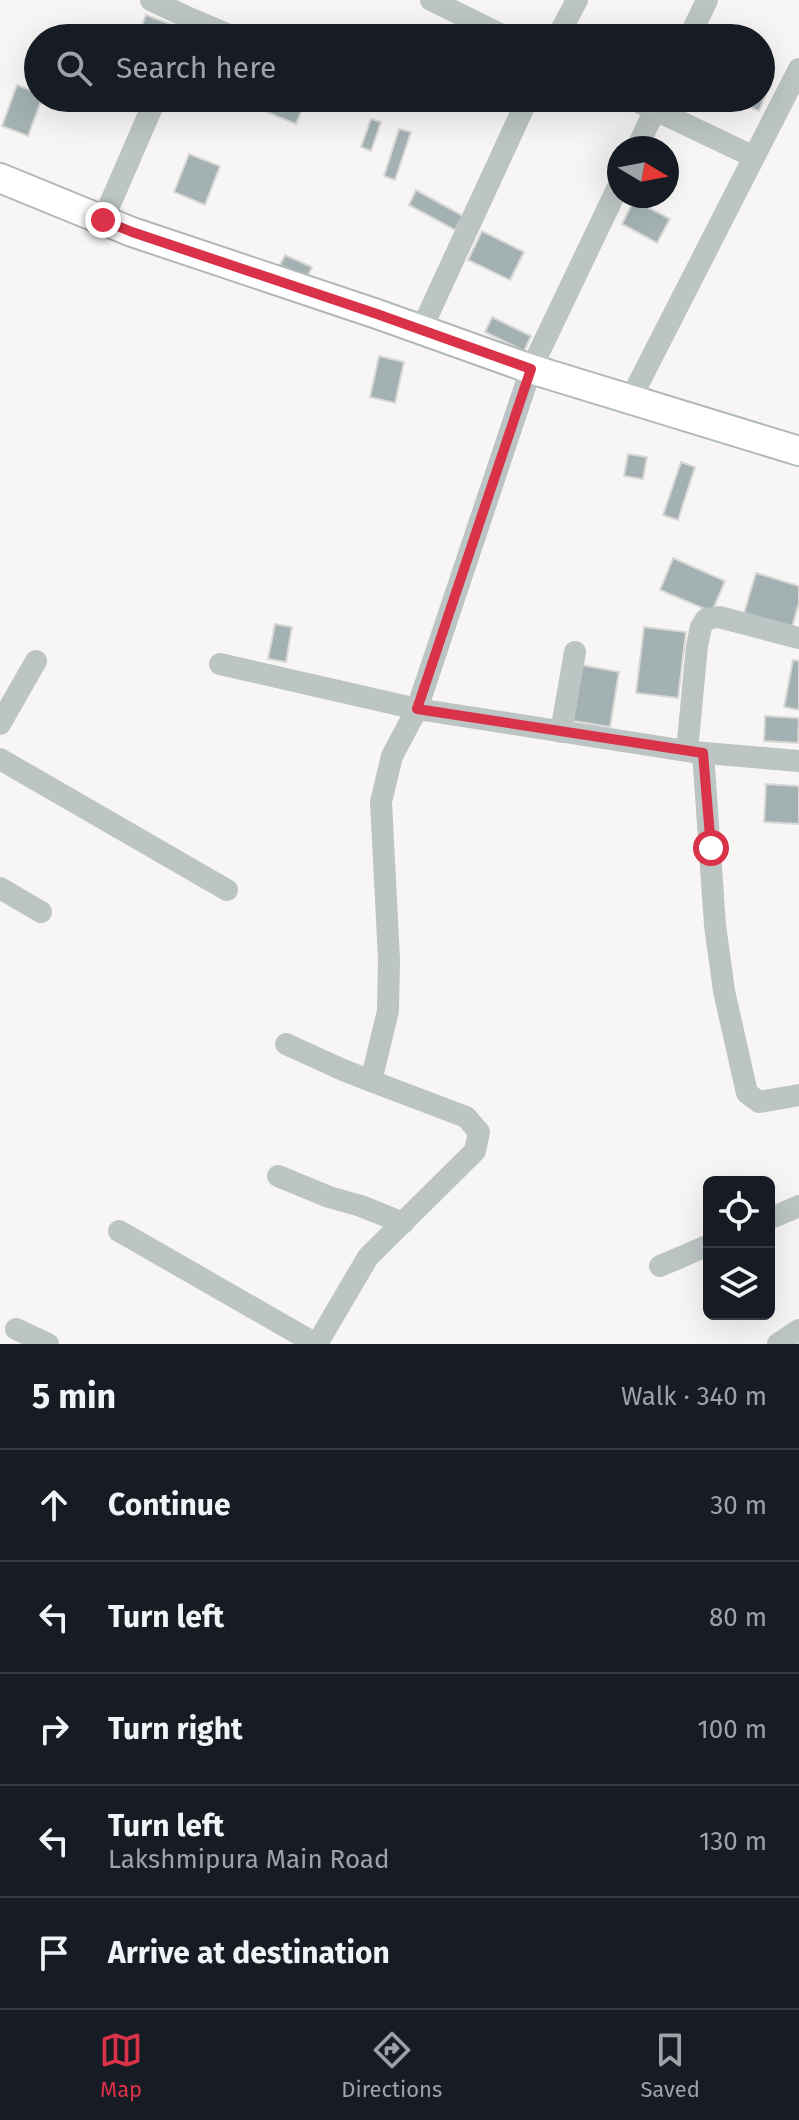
<!DOCTYPE html>
<meta charset="utf-8">
<style>
:root{--surface:#171b24;--page:#20242c;--text:#f1f3f6;--muted:#9ea1a6;--line:#363941;--accent:#da3249}
body{margin:0;font-family:"Fira Sans",sans-serif;background:var(--page);color:var(--text)}
.controls{position:absolute;right:24px;bottom:24px;display:grid;overflow:hidden;border-radius:12px;box-shadow:0 8px 32px #0002}
.controls button{width:72px;height:72px;display:grid;place-items:center;padding:0;border:0;border-bottom:2px solid var(--line);background:var(--surface);color:var(--text);font:40px sans-serif}
.compass{position:absolute;left:607px;top:136px;width:72px;height:72px;border-radius:50%;background:var(--surface);box-shadow:0 8px 32px #0002;rotate:100deg}
.stop{position:absolute;width:24px;height:24px;margin:-18px;border:6px solid #da3249;border-radius:50%;background:#fff}
.stop.end{background:#da3249;border-color:#fff;box-shadow:0 2px 8px #0008}
.list{margin:0;padding:0;list-style:none}
h2{display:flex;justify-content:space-between;align-items:center;height:104px;margin:0;padding:0 32px;font-size:34px}
h2 small{font-size:26px;font-weight:400;color:var(--muted)}
.list li{display:grid;grid-template-columns:52px 1fr auto;gap:24px;align-items:center;box-sizing:border-box;height:112px;padding:0 32px;border-top:2px solid var(--line)}
.list b{display:block;font-size:30px;white-space:nowrap}
.list p{margin:0;font-size:26px;white-space:nowrap;color:var(--muted)}
.list em{font-size:26px;font-style:normal;color:var(--muted)}
.icon{flex:none;width:44px;height:44px;fill:none;stroke:currentColor;stroke-width:2;stroke-linecap:round;stroke-linejoin:round}
.map{position:relative;flex:none;width:799px;height:1344px;overflow:hidden}
.search{position:absolute;background:var(--surface);box-shadow:0 8px 32px #0002;left:24px;right:24px;top:24px;height:88px;display:flex;align-items:center;gap:20px;box-sizing:border-box;padding:0 28px;border-radius:44px;color:var(--muted);font-size:30px}
.sheet{height:664px;background:var(--surface)}
nav{display:flex;justify-content:space-around;align-items:center;box-sizing:border-box;height:112px;border-top:2px solid var(--line);background:var(--surface);font-size:22px;color:var(--muted)}
nav a{display:grid;justify-items:center;gap:4px}
nav .on{color:var(--accent)}
.map>svg:first-child{display:block}
.building{fill:#a3b1b2;stroke:#d9d8d7;stroke-width:2}
.lines{fill:none;stroke-linecap:round;stroke-linejoin:round}
.major-casing{stroke:#b0b8b9;stroke-width:32}
.minor{stroke:#bcc4c4;stroke-width:22}
.major{stroke:#fff;stroke-width:28}
.route{stroke:#da3249;stroke-width:10}
</style>
<div class="map">
<svg width="799" height="1344" viewBox="0 0 799 1344">
<rect width="100%" height="100%" fill="#f7f6f5"/>
<g class="building">
<polygon points="146,15 175,26 170,38 137,38"/>
<polygon points="761,83 769,86 759,111 726,98 761,98"/>
<polygon points="17,85 38,93 38,98 42,98 28,136 2,126"/>
<polygon points="248,98 307,98 296,124 245,103"/>
<polygon points="371,119 381,122 371,151 361,147"/>
<polygon points="399,129 411,132 395,180 384,176"/>
<polygon points="189,154 220,166 205,205 174,192"/>
<polygon points="416,190 463,216 455,230 409,205"/>
<polygon points="634,200 670,219 657,243 622,224"/>
<polygon points="482,231 524,252 510,280 468,260"/>
<polygon points="285,255 312,267 307,278 280,265"/>
<polygon points="492,317 531,336 524,351 485,332"/>
<polygon points="379,356 404,362 395,403 370,397"/>
<polygon points="628,454 647,457 643,479 624,476"/>
<polygon points="681,462 695,467 678,520 663,515"/>
<polygon points="673,558 725,581 712,612 660,590"/>
<polygon points="756,573 799,586 799,603 792,627 744,613"/>
<polygon points="275,624 292,627 286,662 268,659"/>
<polygon points="644,627 686,632 678,698 636,693"/>
<polygon points="793,660 799,661 799,710 784,707"/>
<polygon points="582,665 619,672 610,727 573,721"/>
<polygon points="765,716 799,718 798,743 764,741"/>
<polygon points="766,784 799,786 799,824 764,822"/>
</g>
<g class="lines">
<defs>
<polyline id="major" points="0,178 132,232 377,314 531,369 799,451"/>
</defs>
<use href="#major" class="major-casing"/>
<g class="minor">
<polyline points="151,0 191,19 236,38"/>
<polyline points="431,0 508,38"/>
<polyline points="557,38 577,0"/>
<polyline points="689,38 707,0"/>
<polyline points="630,98 754,157"/>
<polyline points="637,148 660,99"/>
<polyline points="103,220 156,98"/>
<polyline points="421,330 528,98"/>
<polyline points="630,400 799,69"/>
<polyline points="220,664 417,709 693,752 799,761"/>
<polyline points="0,724 36,661"/>
<polyline points="561,732 575,652"/>
<polyline points="687,751 697,646 701,627 706,619 719,617 799,638"/>
<polyline points="703,753 715,925 724,991 747,1093 759,1102 799,1095"/>
<polyline points="0,759 227,890"/>
<polyline points="0,888 41,912"/>
<polyline points="286,1044 343,1070 371,1081"/>
<polyline points="278,1176 329,1197 361,1206 403,1223"/>
<polyline points="769,1219 799,1206"/>
<polyline points="119,1231 316,1344"/>
<polyline points="660,1266 709,1245"/>
<polyline points="16,1329 48,1344"/>
<polyline points="317,1344 368,1257 475,1151 479,1132 466,1117 371,1081 388,1011 389,959 381,802 392,756 417,709 531,369 619,185"/>
<polyline points="778,1344 799,1330"/>
</g>
<use href="#major" class="major"/>
</g>
<g class="lines">
<polyline class="route" points="103,220 132,232 377,314 531,369 417,709 703,753 711,848"/>
</g>
</svg>
<div class="controls">
<button><svg class="icon" aria-label="locate" viewBox="0 0 24 24"><circle cx="12" cy="12" r="6"/><path d="M12 2v4M12 18v4M2 12h4M18 12h4"/></svg></button>
<button><svg class="icon" aria-label="layers" viewBox="0 0 24 24"><path d="M12 4l9 5-9 5-9-5zM3 14l9 5 9-5"/></svg></button>
</div>
<svg class="compass" viewBox="-18 -18 36 36"><path d="M0-13l5 13h-10z" fill="#e53935"/><path d="M0 13l5-13h-10z" fill="#9ea1a6"/></svg>
<div class="stop" style="left:711px;top:848px"></div>
<div class="stop end" style="left:103px;top:220px"></div>
<div class="search"><svg class="icon" aria-label="search" viewBox="0 0 24 24"><circle cx="10" cy="10" r="6"/><path d="M15 15l6 6"/></svg>Search here</div>
</div>
<section class="sheet">
<h2>5 min<small>Walk · 340 m</small></h2>
<ul class="list">
<li><svg class="icon" aria-label="ahead" viewBox="0 0 24 24"><path d="M12 20V5M6 11l6-6 6 6"/></svg><div><b>Continue</b></div><em>30 m</em></li>
<li><svg class="icon" aria-label="left" viewBox="0 0 24 24"><path d="M17 20v-9H6M10 6l-5 5 5 5"/></svg><div><b>Turn left</b></div><em>80 m</em></li>
<li><svg class="icon" aria-label="right" viewBox="0 0 24 24"><path d="M7 20v-9h11M14 6l5 5-5 5"/></svg><div><b>Turn right</b></div><em>100 m</em></li>
<li><svg class="icon" aria-label="left" viewBox="0 0 24 24"><path d="M17 20v-9H6M10 6l-5 5 5 5"/></svg><div><b>Turn left</b><p>Lakshmipura Main Road</p></div><em>130 m</em></li>
<li><svg class="icon" aria-label="arrive" viewBox="0 0 24 24"><path d="M6 21V4h12l-3 4 3 4H6"/></svg><div><b>Arrive at destination</b></div></li>
</ul>
</section>
<nav>
<a class="on"><svg class="icon" aria-label="map" viewBox="0 0 24 24"><path d="M3 6l6-2 6 2 6-2v14l-6 2-6-2-6 2zM9 4v14M15 6v14"/></svg>Map</a>
<a><svg class="icon" aria-label="directions" viewBox="0 0 24 24"><path d="M12 3l9 9-9 9-9-9zM9 14v-3h6M13 9l2 2-2 2"/></svg>Directions</a>
<a><svg class="icon" aria-label="saved" viewBox="0 0 24 24"><path d="M7 4h10v16l-5-4-5 4z"/></svg>Saved</a>
</nav>
